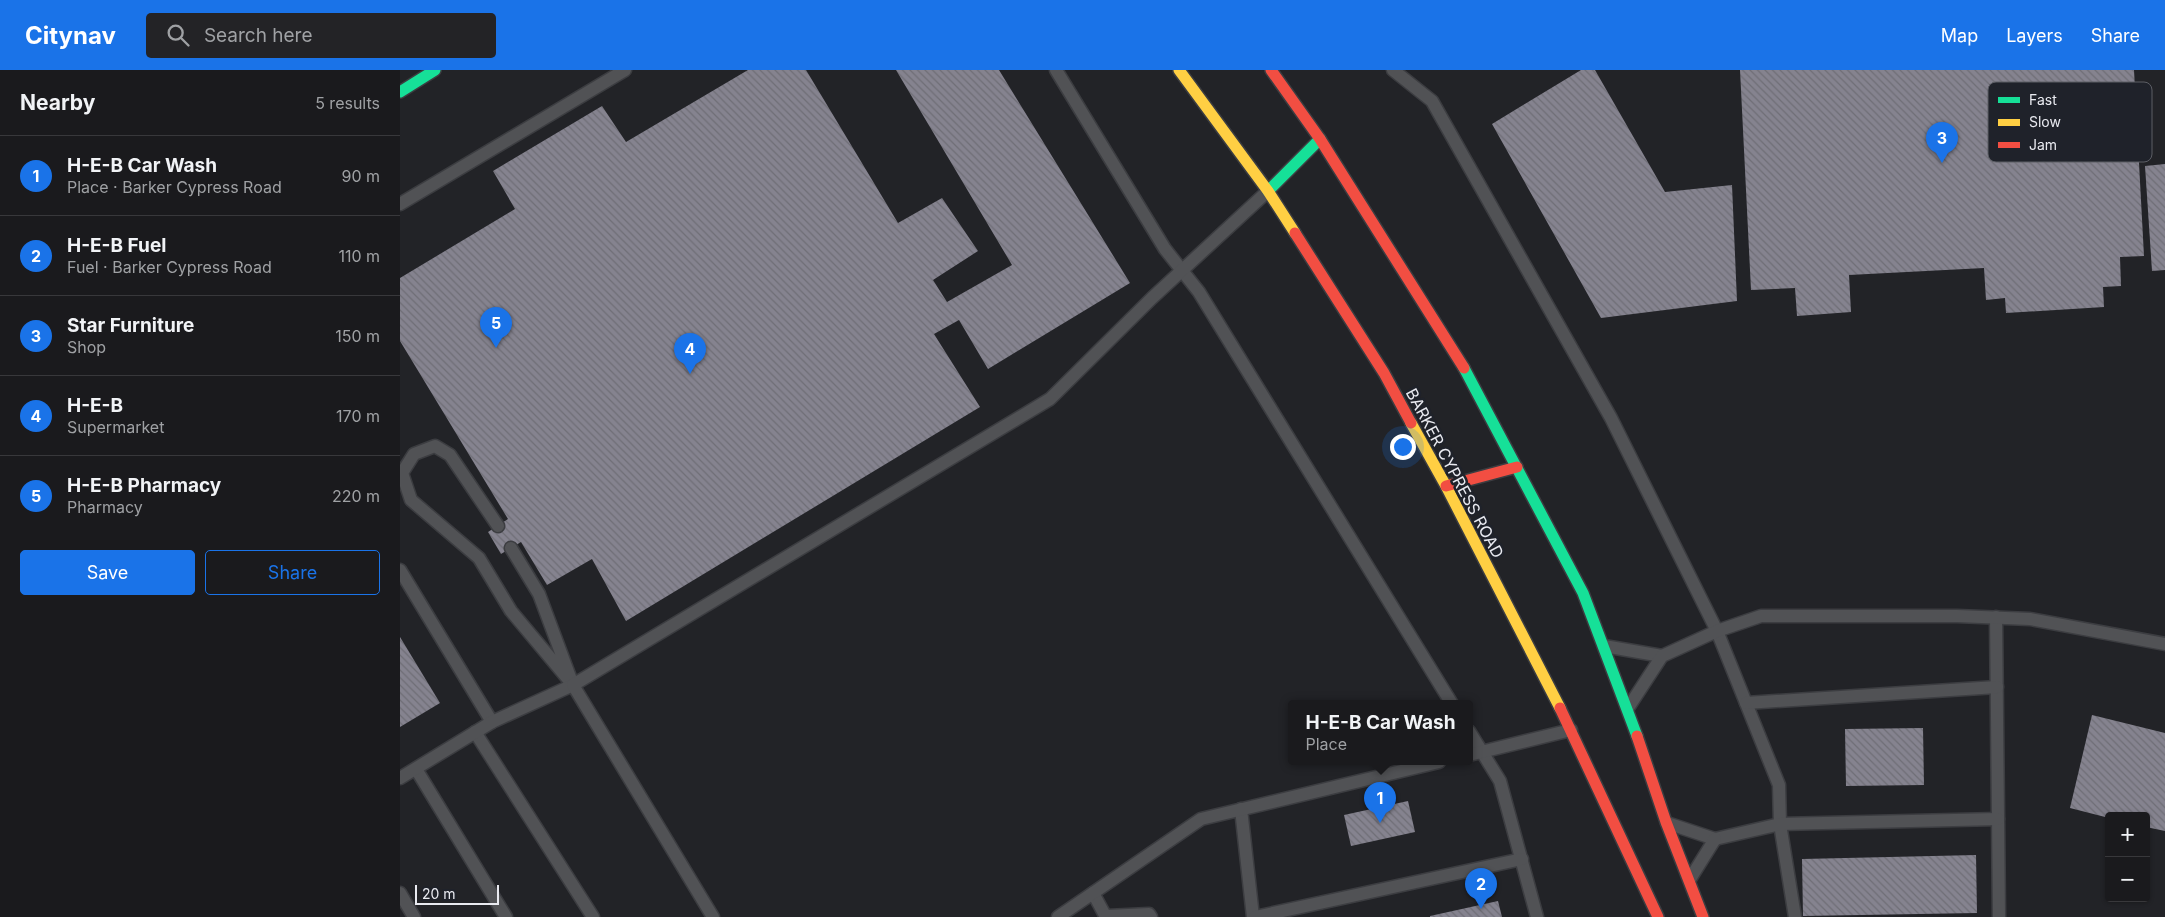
<!DOCTYPE html>
<meta charset="utf-8">
<style>
:root{--surface:#1a1a1d;--page:#232326;--text:#f1f3f6;--muted:#9fa1a4;--line:#38383b;--accent:#1a73e8}
body{margin:0;font-family:Inter,sans-serif;background:var(--page);color:var(--text)}
.controls{position:absolute;right:15px;bottom:15px;display:grid;overflow:hidden;border-radius:5px;box-shadow:0 1px 4px #0004}
.controls button{width:45px;height:45px;display:grid;place-items:center;padding:0;border:0;border-bottom:1px solid var(--line);background:var(--surface);color:var(--text);font:25px sans-serif}
.scale{position:absolute;left:15px;bottom:12px;width:84px;box-sizing:border-box;padding-left:5px;border:2px solid #e9eaf0;border-top:0;font-size:14px;line-height:18px;white-space:nowrap;color:#e9eaf0;-webkit-text-stroke:4px #1f222a;paint-order:stroke}
.you{position:absolute;left:1002px;top:376px;width:18px;height:18px;margin:-12px;border:4px solid #fff;border-radius:50%;background:#1a73e8;box-shadow:0 0 0 8px #1a73e833}
.badge{display:grid;place-items:center;width:32px;height:32px;border-radius:50%;background:var(--accent);color:#fff;font-size:16px;font-weight:700}
.pin{position:absolute;translate:-50% -41px;filter:drop-shadow(0 1px 2px #0008)}
.pin::after{content:'';position:absolute;top:26px;width:18px;height:15px;background:inherit;clip-path:polygon(0 0,100% 0,50% 100%)}
.popup{position:absolute;left:888px;top:630px;width:185px;height:65px;box-sizing:border-box;display:grid;place-content:center;border-radius:5px;background:var(--surface);filter:drop-shadow(0 1px 4px #0005);font-size:16px;white-space:nowrap;color:var(--muted)}
.popup b{font-size:19px;color:var(--text)}
.popup::after{content:'';position:absolute;left:50%;top:100%;margin-left:-10px;border:10px solid transparent;border-top-color:var(--surface)}
.list{margin:0;padding:0;list-style:none}
h2{display:flex;justify-content:space-between;align-items:center;height:65px;margin:0;padding:0 20px;font-size:21px}
h2 small{font-size:16px;font-weight:400;color:var(--muted)}
.list li{display:grid;grid-template-columns:32px 1fr auto;gap:15px;align-items:center;box-sizing:border-box;height:80px;padding:0 20px;border-top:1px solid var(--line)}
.list b{display:block;font-size:19px;white-space:nowrap}
.list p{margin:0;font-size:16px;white-space:nowrap;color:var(--muted)}
.list em{font-size:16px;font-style:normal;color:var(--muted)}
.actions{display:flex;gap:10px;padding:15px 20px}
.actions a{flex:1;padding:11px 0;border:1px solid var(--accent);border-radius:5px;text-align:center;font-size:18px;color:var(--accent)}
.actions .main{background:var(--accent);color:#fff}
.icon{flex:none;width:28px;height:28px;fill:none;stroke:currentColor;stroke-width:2;stroke-linecap:round;stroke-linejoin:round}
.map{position:relative;flex:none;width:1765px;height:847px;overflow:hidden}
header{display:flex;align-items:center;gap:30px;box-sizing:border-box;height:70px;padding:0 25px;background:var(--accent);color:#fff}
header strong{font-size:24px}
nav{display:flex;gap:28px;margin-inline-start:auto;font-size:18px}
.search{width:350px;height:45px;background:var(--page);display:flex;align-items:center;gap:12px;box-sizing:border-box;padding:0 18px;border-radius:5px;color:var(--muted);font-size:19px}
main{display:flex}
aside{flex:1;background:var(--surface)}
.map>svg:first-child{display:block}
.building{fill:url(#building-back-hatch)}
.lines{fill:none;stroke-linecap:round;stroke-linejoin:round}
.lane-casing{stroke:#3c3d41;stroke-width:15}
.fast-casing{stroke:#3c3d41;stroke-width:14}
.slow-casing{stroke:#3c3d41;stroke-width:14}
.jam-casing{stroke:#3c3d41;stroke-width:14}
.lane{stroke:#515255;stroke-width:12}
.fast{stroke:#16e098;stroke-width:11}
.slow{stroke:#ffcf43;stroke-width:11}
.jam{stroke:#f24e42;stroke-width:11}
.labels{text-anchor:middle;stroke-width:5;stroke-linejoin:round;paint-order:stroke}
.street-label{font-size:16px;fill:#e9eaf0;stroke:#1f222a}
.key{fill:#1f222a;stroke:#5c5e65;stroke-width:1}
.key-label{font-size:14px;fill:#e9eaf0}
</style>
<header>
<strong>Citynav</strong>
<div class="search"><svg class="icon" aria-label="search" viewBox="0 0 24 24"><circle cx="10" cy="10" r="6"/><path d="M15 15l6 6"/></svg>Search here</div>
<nav><a>Map</a><a>Layers</a><a>Share</a></nav>
</header>
<main>
<aside>
<h2>Nearby<small>5 results</small></h2>
<ul class="list">
<li><span class="badge">1</span><div><b>H-E-B Car Wash</b><p>Place · Barker Cypress Road</p></div><em>90 m</em></li>
<li><span class="badge">2</span><div><b>H-E-B Fuel</b><p>Fuel · Barker Cypress Road</p></div><em>110 m</em></li>
<li><span class="badge">3</span><div><b>Star Furniture</b><p>Shop</p></div><em>150 m</em></li>
<li><span class="badge">4</span><div><b>H-E-B</b><p>Supermarket</p></div><em>170 m</em></li>
<li><span class="badge">5</span><div><b>H-E-B Pharmacy</b><p>Pharmacy</p></div><em>220 m</em></li>
</ul>
<div class="actions"><a class="main">Save</a><a>Share</a></div>
</aside>
<div class="map">
<svg width="1765" height="847" viewBox="0 0 1765 847">
<defs>
<pattern id="building-back-hatch" width="6" height="6" patternUnits="userSpaceOnUse" patternTransform="scale(1.25)"><rect width="6" height="6" fill="#85838f"/><path d="M-1 5l2 2M0 0l6 6M5-1l2 2" fill="none" stroke="#6f6e76"/></pattern>
</defs>
<rect width="100%" height="100%" fill="#222327"/>
<g class="building">
<polygon points="348,0 406,0 498,153 542,128 578,181 533,210 547,232 612,195 496,0 599,0 730,213 588,299 559,250 534,264 580,337 226,551 192,489 147,515 121,472 101,484 88,462 108,449 0,271 0,208 115,139 93,101 202,36 226,72"/>
<polygon points="1181,0 1195,0 1265,122 1332,115 1337,231 1201,248 1092,54"/>
<polygon points="1340,0 1734,0 1744,186 1720,187 1721,216 1703,217 1704,237 1606,243 1605,228 1586,230 1584,198 1449,205 1451,242 1397,246 1395,218 1351,220"/>
<polygon points="1765,94 1765,200 1752,201 1745,96"/>
<polygon points="0,567 40,633 0,657"/>
<polygon points="1692,645 1765,663 1765,761 1746,757 1746,746 1709,746 1709,748 1670,738"/>
<polygon points="1523,658 1524,715 1446,716 1445,659"/>
<polygon points="1008,731 1015,762 951,776 944,745"/>
<polygon points="1576,785 1577,843 1403,846 1402,789"/>
<polygon points="1098,831 1102,847 1030,847 1030,846"/>
</g>
<g class="lines">
<defs>
<g id="lane">
<polyline points="656,0 765,179 799,222 1052,634"/>
<polyline points="993,0 1032,31 1211,348 1317,561 1379,715 1380,754 1395,847"/>
<polyline points="0,134 225,0"/>
<polyline points="98,456 50,385 35,376 14,384 2,403 11,430 79,488 111,541 173,615 139,524 111,478"/>
<polyline points="0,500 92,652"/>
<polyline points="1596,547 1599,847"/>
<polyline points="1204,576 1262,586"/>
<polyline points="1346,633 1597,617"/>
<polyline points="1228,638 1262,586 1317,561 1361,546 1557,546 1630,549 1765,574"/>
<polyline points="1069,661 1100,711 1137,847"/>
<polyline points="75,662 193,847"/>
<polyline points="1069,685 1171,660"/>
<polyline points="16,699 106,847"/>
<polyline points="0,708 92,652 173,615"/>
<polyline points="841,739 853,847"/>
<polyline points="1267,753 1315,769 1380,754 1598,749"/>
<polyline points="1290,809 1315,769"/>
<polyline points="0,823 14,847"/>
<polyline points="693,823 706,847"/>
<polyline points="707,846 749,844 751,847"/>
<polyline points="313,847 173,615 650,329 752,228 868,121"/>
<polyline points="658,847 801,749 1039,692"/>
<polyline points="855,847 1122,789"/>
</g>
<g id="fast">
<polyline points="0,22 35,0"/>
<polyline points="868,121 920,69"/>
<polyline points="1064,298 1183,523 1237,666"/>
</g>
<g id="slow">
<polyline points="779,0 868,121 895,163"/>
<polyline points="1011,353 1046,416 1160,638"/>
</g>
<g id="jam">
<polyline points="871,0 920,69 1064,298"/>
<polyline points="895,163 984,303 1011,353"/>
<polyline points="1046,416 1117,397"/>
<polyline points="1160,638 1258,847"/>
<polyline points="1237,666 1266,752 1303,847"/>
</g>
</defs>
<use href="#lane" class="lane-casing"/>
<use href="#fast" class="fast-casing"/>
<use href="#slow" class="slow-casing"/>
<use href="#jam" class="jam-casing"/>
<use href="#lane" class="lane"/>
<use href="#fast" class="fast"/>
<use href="#slow" class="slow"/>
<use href="#jam" class="jam"/>
</g>
<g class="labels">
<g class="street-label">
<text transform="translate(1055 403) rotate(62)" y="6">BARKER CYPRESS ROAD</text>
</g>
</g>
<rect x="1588" y="12" width="164" height="80" rx="8" class="key"/>
<rect x="1598" y="27" width="22" height="6" fill="#16e098"/>
<rect x="1598" y="49" width="22" height="7" fill="#ffcf43"/>
<rect x="1598" y="72" width="22" height="6" fill="#f24e42"/>
<g class="key-label">
<text x="1629" y="35">Fast</text>
<text x="1629" y="57">Slow</text>
<text x="1629" y="80">Jam</text>
</g>
</svg>
<div class="controls">
<button>+</button>
<button>−</button>
</div>
<div class="scale">20 m</div>
<div class="you"></div>
<div class="pin badge" style="left:980px;top:753px">1</div>
<div class="popup"><b>H-E-B Car Wash</b>Place</div>
<div class="pin badge" style="left:1081px;top:839px">2</div>
<div class="pin badge" style="left:1542px;top:93px">3</div>
<div class="pin badge" style="left:290px;top:304px">4</div>
<div class="pin badge" style="left:96px;top:278px">5</div>
</div>
</main>
